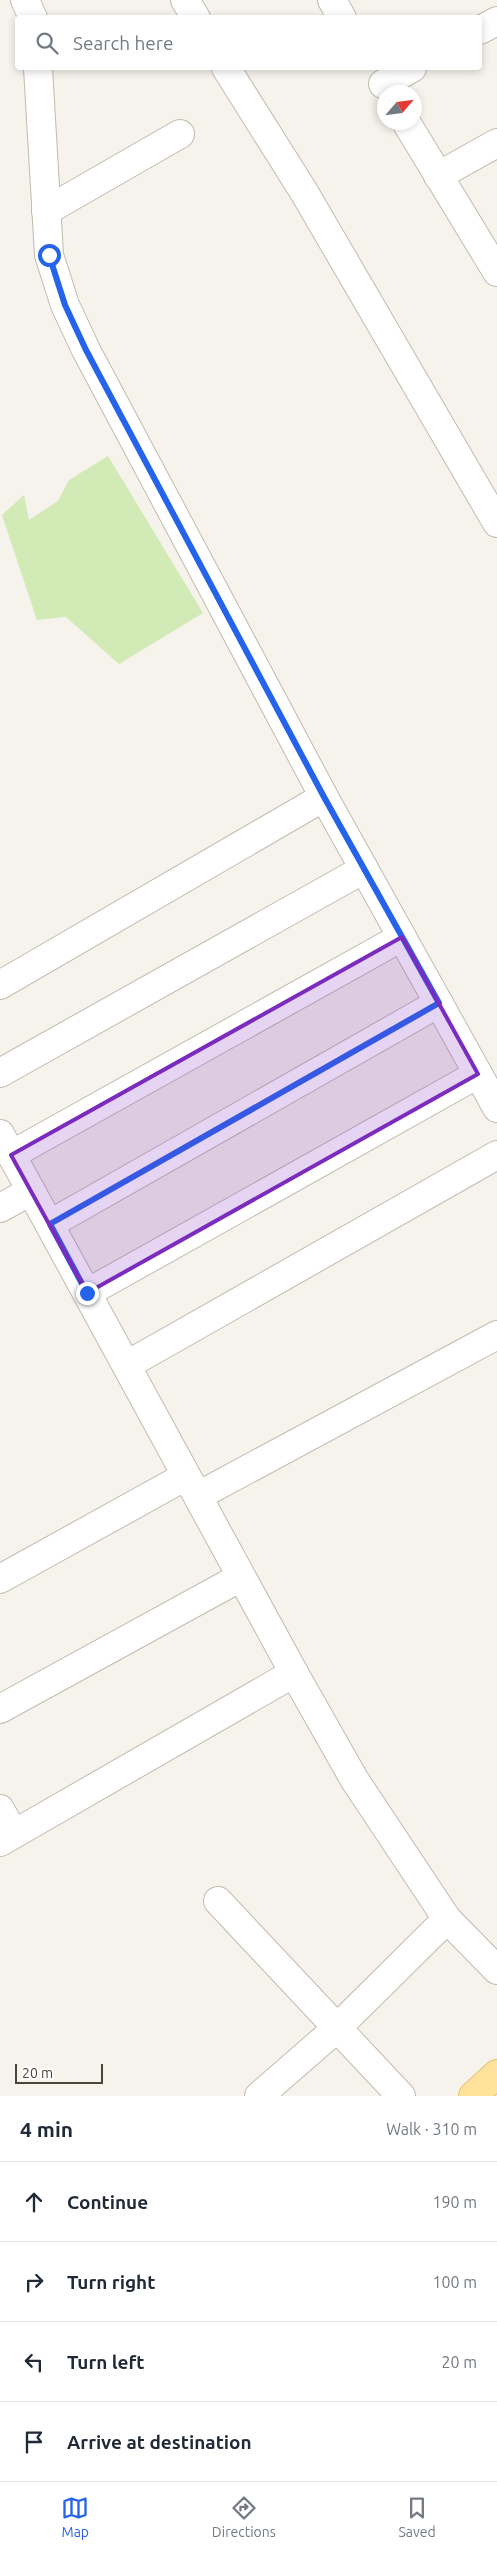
<!DOCTYPE html>
<meta charset="utf-8">
<style>
:root{--surface:#fff;--page:#f2f2f3;--text:#1f2937;--muted:#747a83;--line:#e0e1e3;--accent:#2563eb}
body{margin:0;font-family:Ubuntu,sans-serif;background:var(--page);color:var(--text)}
.compass{position:absolute;left:377px;top:85px;width:45px;height:45px;border-radius:50%;background:var(--surface);box-shadow:0 2px 8px #0003;rotate:62deg}
.scale{position:absolute;left:15px;bottom:12px;width:88px;box-sizing:border-box;padding-left:5px;border:2px solid #4b4439;border-top:0;font-size:14px;line-height:18px;white-space:nowrap;color:#4b4439;-webkit-text-stroke:4px #fff;paint-order:stroke}
.stop{position:absolute;width:15px;height:15px;margin:-11px;border:4px solid #2563eb;border-radius:50%;background:#fff}
.stop.end{background:#2563eb;border-color:#fff;box-shadow:0 1px 5px #0008}
.list{margin:0;padding:0;list-style:none}
h2{display:flex;justify-content:space-between;align-items:center;height:65px;margin:0;padding:0 20px;font-size:21px}
h2 small{font-size:16px;font-weight:400;color:var(--muted)}
.list li{display:grid;grid-template-columns:32px 1fr auto;gap:15px;align-items:center;box-sizing:border-box;height:80px;padding:0 20px;border-top:1px solid var(--line)}
.list b{display:block;font-size:19px;white-space:nowrap}
.list em{font-size:16px;font-style:normal;color:var(--muted)}
.icon{flex:none;width:28px;height:28px;fill:none;stroke:currentColor;stroke-width:2;stroke-linecap:round;stroke-linejoin:round}
.map{position:relative;flex:none;width:497px;height:2096px;overflow:hidden}
.search{position:absolute;background:var(--surface);box-shadow:0 2px 8px #0003;left:15px;right:15px;top:15px;height:55px;display:flex;align-items:center;gap:12px;box-sizing:border-box;padding:0 18px;border-radius:5px;color:var(--muted);font-size:19px}
.sheet{height:385px;background:var(--surface)}
nav{display:flex;justify-content:space-around;align-items:center;box-sizing:border-box;height:70px;border-top:1px solid var(--line);background:var(--surface);font-size:14px;color:var(--muted)}
nav a{display:grid;justify-items:center;gap:2px}
nav .on{color:var(--accent)}
.map>svg:first-child{display:block}
.green{fill:#d2eab5}
.lines{fill:none;stroke-linecap:round;stroke-linejoin:round}
.minor-casing{stroke:#c2bbae;stroke-width:30}
.major-casing{stroke:#e6c16a;stroke-width:30}
.minor{stroke:#fff;stroke-width:28}
.major{stroke:#ffe39c;stroke-width:28}
.route{stroke:#2563eb;stroke-width:6}
.marked{fill:#7b2cbf;fill-opacity:0.2;stroke:#7b2cbf;stroke-width:4;stroke-linejoin:round}
</style>
<div class="map">
<svg width="497" height="2096" viewBox="0 0 497 2096">
<rect width="100%" height="100%" fill="#f6f3ec"/>
<polygon class="green" points="108,456 203,613 119,664 66,617 37,620 2,515 24,495 29,520 58,501 69,480"/>
<g class="lines">
<defs>
<g id="minor">
<polyline points="25,0 33,18"/>
<polyline points="185,0 196,18"/>
<polyline points="332,0 342,18"/>
<polyline points="480,30 497,21"/>
<polyline points="38,68 49,255 65,305 86,350 324,797 497,1108"/>
<polyline points="226,68 304,192 497,523"/>
<polyline points="383,84 412,68"/>
<polyline points="406,122 497,272"/>
<polyline points="438,176 497,143"/>
<polyline points="46,211 180,134"/>
<polyline points="0,985 324,797"/>
<polyline points="0,1073 364,869"/>
<polyline points="0,1134 294,1673 354,1779 447,1919 497,1970"/>
<polyline points="11,1155 402,937"/>
<polyline points="0,1208 31,1191"/>
<polyline points="50,1224 439,1003"/>
<polyline points="87,1293 478,1074"/>
<polyline points="127,1365 497,1155"/>
<polyline points="198,1496 497,1335"/>
<polyline points="0,1579 186,1476"/>
<polyline points="0,1709 241,1577"/>
<polyline points="0,1809 14,1834"/>
<polyline points="0,1842 294,1673"/>
<polyline points="218,1901 401,2096"/>
<polyline points="259,2096 336,2029 447,1919"/>
</g>
<polyline id="major" points="473,2096 497,2074"/>
</defs>
<use href="#minor" class="minor-casing"/>
<use href="#major" class="major-casing"/>
<use href="#minor" class="minor"/>
<use href="#major" class="major"/>
</g>
<g class="lines">
<polyline class="route" points="49,255 65,305 86,350 324,797 439,1003 50,1224 87,1293"/>
</g>
<path class="marked" d="M402,937l76,137 -391,219 -76,-138z"/>
</svg>
<svg class="compass" viewBox="-18 -18 36 36"><path d="M0-13l5 13h-10z" fill="#e53935"/><path d="M0 13l5-13h-10z" fill="#747a83"/></svg>
<div class="scale">20 m</div>
<div class="stop" style="left:49px;top:255px"></div>
<div class="stop end" style="left:87px;top:1293px"></div>
<div class="search"><svg class="icon" aria-label="search" viewBox="0 0 24 24"><circle cx="10" cy="10" r="6"/><path d="M15 15l6 6"/></svg>Search here</div>
</div>
<section class="sheet">
<h2>4 min<small>Walk · 310 m</small></h2>
<ul class="list">
<li><svg class="icon" aria-label="ahead" viewBox="0 0 24 24"><path d="M12 20V5M6 11l6-6 6 6"/></svg><div><b>Continue</b></div><em>190 m</em></li>
<li><svg class="icon" aria-label="right" viewBox="0 0 24 24"><path d="M7 20v-9h11M14 6l5 5-5 5"/></svg><div><b>Turn right</b></div><em>100 m</em></li>
<li><svg class="icon" aria-label="left" viewBox="0 0 24 24"><path d="M17 20v-9H6M10 6l-5 5 5 5"/></svg><div><b>Turn left</b></div><em>20 m</em></li>
<li><svg class="icon" aria-label="arrive" viewBox="0 0 24 24"><path d="M6 21V4h12l-3 4 3 4H6"/></svg><div><b>Arrive at destination</b></div></li>
</ul>
</section>
<nav>
<a class="on"><svg class="icon" aria-label="map" viewBox="0 0 24 24"><path d="M3 6l6-2 6 2 6-2v14l-6 2-6-2-6 2zM9 4v14M15 6v14"/></svg>Map</a>
<a><svg class="icon" aria-label="directions" viewBox="0 0 24 24"><path d="M12 3l9 9-9 9-9-9zM9 14v-3h6M13 9l2 2-2 2"/></svg>Directions</a>
<a><svg class="icon" aria-label="saved" viewBox="0 0 24 24"><path d="M7 4h10v16l-5-4-5 4z"/></svg>Saved</a>
</nav>
